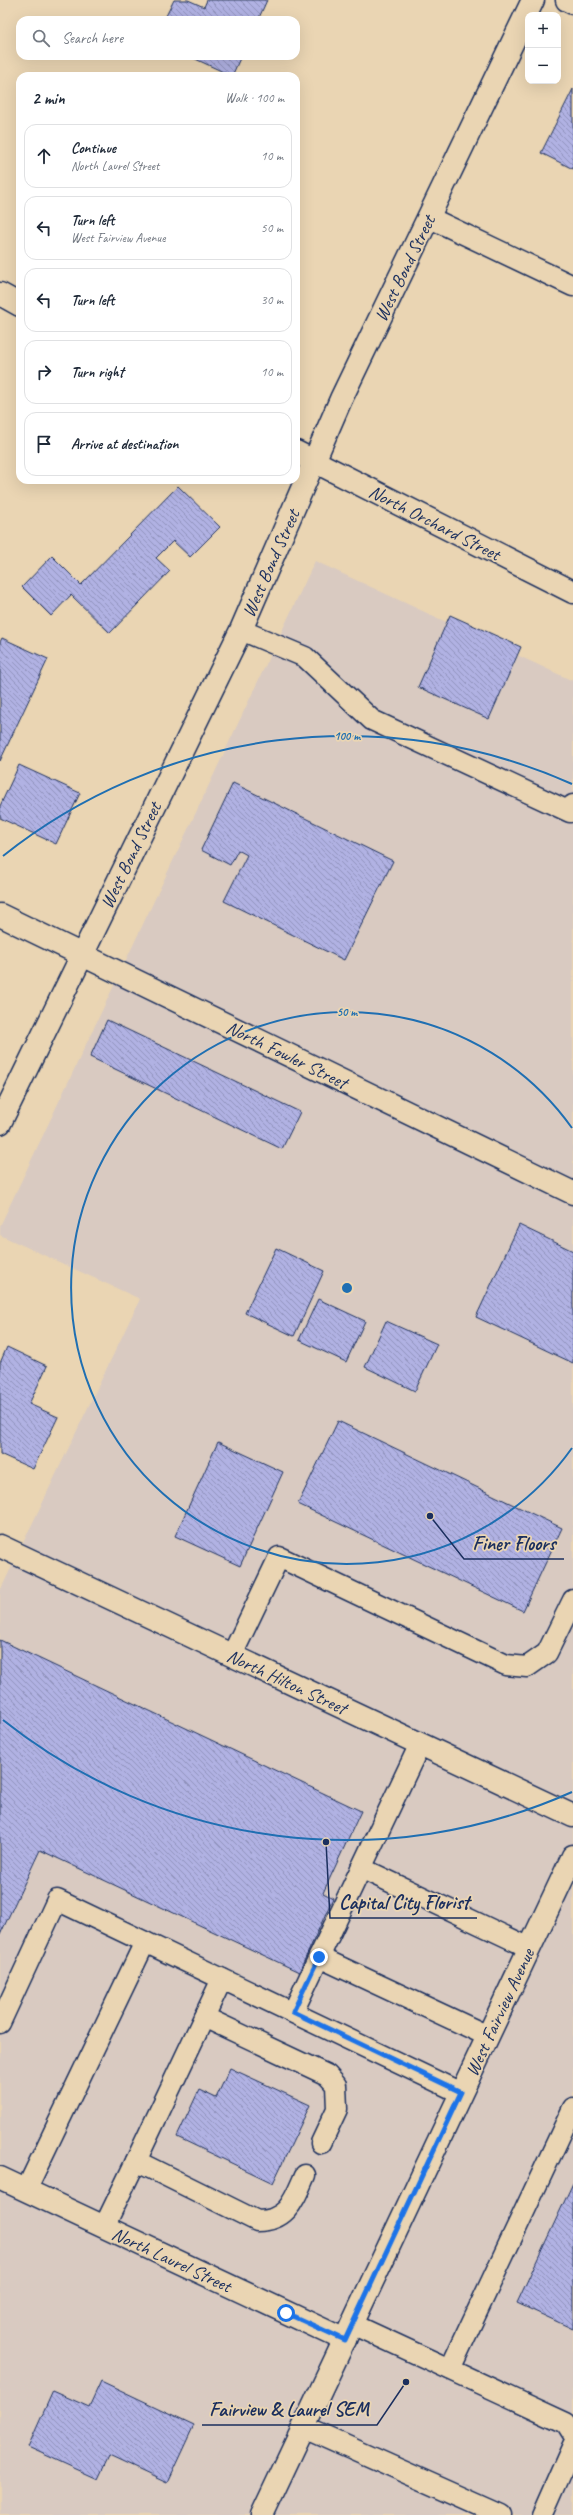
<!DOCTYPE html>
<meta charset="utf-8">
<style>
:root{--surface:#fff;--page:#f6f6f7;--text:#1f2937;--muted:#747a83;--line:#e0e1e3}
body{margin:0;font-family:Caveat,sans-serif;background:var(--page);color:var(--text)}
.controls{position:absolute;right:12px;top:12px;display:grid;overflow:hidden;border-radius:8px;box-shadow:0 4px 16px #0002}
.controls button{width:36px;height:36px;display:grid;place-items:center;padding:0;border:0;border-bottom:1px solid var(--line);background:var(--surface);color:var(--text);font:20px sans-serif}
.stop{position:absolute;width:12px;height:12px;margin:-9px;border:3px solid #1a73e8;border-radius:50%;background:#fff}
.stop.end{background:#1a73e8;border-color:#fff;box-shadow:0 1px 4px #0008}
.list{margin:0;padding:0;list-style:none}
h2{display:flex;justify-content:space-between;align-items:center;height:52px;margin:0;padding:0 16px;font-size:17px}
h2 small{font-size:13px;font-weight:400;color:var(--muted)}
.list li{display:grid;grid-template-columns:26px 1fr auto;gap:12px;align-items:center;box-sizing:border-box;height:64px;margin:0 8px 8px;padding:0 8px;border:1px solid var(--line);border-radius:12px}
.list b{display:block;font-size:15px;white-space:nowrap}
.list p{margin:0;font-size:13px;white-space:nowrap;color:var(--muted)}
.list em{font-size:13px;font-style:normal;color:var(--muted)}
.icon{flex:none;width:22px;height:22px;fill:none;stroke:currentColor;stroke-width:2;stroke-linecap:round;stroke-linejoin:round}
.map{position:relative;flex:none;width:573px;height:2515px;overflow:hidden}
.search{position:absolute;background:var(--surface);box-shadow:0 4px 16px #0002;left:16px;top:16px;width:284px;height:44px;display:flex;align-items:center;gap:10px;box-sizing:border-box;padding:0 14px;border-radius:12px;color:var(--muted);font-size:15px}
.panel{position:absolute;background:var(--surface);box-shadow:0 4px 16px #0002;left:16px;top:72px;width:284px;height:412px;border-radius:12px}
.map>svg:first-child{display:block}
.built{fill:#d9cac1}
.building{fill:url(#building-back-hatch);stroke:#1b2f5e}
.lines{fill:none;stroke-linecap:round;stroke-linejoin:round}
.lane-casing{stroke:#1b2f5e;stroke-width:23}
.street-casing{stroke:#1b2f5e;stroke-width:25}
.secondary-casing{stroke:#1b2f5e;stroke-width:25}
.lane{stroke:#ead5b3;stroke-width:20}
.street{stroke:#ead5b3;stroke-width:22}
.secondary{stroke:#ead5b3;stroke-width:22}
.route{stroke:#1a73e8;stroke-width:5}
.ring{fill:none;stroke:#1f6fb2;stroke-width:2}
.labels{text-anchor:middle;stroke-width:3.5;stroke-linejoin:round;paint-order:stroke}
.street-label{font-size:19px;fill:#1b2f5e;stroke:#ead5b3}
.centre{fill:#1f6fb2;stroke:#ead5b3;stroke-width:2}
.ring-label{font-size:12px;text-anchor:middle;font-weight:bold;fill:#1f6fb2;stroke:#ead5b3;stroke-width:3.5;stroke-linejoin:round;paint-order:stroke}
.leader{fill:none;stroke:#1b2f5e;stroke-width:1.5}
.callout-dot{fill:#1b2f5e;stroke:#ead5b3;stroke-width:1.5}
.callout-label{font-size:20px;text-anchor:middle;font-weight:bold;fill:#1b2f5e;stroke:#ead5b3;stroke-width:3.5;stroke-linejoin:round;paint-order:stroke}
</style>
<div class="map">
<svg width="573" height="2515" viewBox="0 0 573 2515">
<defs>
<pattern id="building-back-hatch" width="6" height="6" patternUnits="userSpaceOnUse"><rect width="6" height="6" fill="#b1b2e3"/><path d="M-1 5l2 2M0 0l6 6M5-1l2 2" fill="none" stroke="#8f91bb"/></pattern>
</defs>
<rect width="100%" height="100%" fill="#ead5b3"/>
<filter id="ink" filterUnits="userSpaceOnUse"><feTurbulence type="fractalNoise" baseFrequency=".025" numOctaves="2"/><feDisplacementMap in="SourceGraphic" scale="8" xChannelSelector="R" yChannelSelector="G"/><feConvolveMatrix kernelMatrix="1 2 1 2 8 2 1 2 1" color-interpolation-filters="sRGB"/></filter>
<g filter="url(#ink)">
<polygon class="built" points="315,561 573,681 573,2513 572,2515 0,2515 0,1591 140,1299 0,1235 0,1226"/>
<g class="building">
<polygon points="174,0 188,0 204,7 207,0 267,0 258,20 164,20"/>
<polygon points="189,56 241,56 232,76"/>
<polygon points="573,89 573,169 541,153"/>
<polygon points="178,486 220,527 190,557 173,541 156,558 170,571 110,633 71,595 51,616 22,587 52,556 81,585"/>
<polygon points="450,615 521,647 489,719 418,687"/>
<polygon points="2,638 48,659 0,761 0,642"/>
<polygon points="19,765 80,793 56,844 0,818 0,806"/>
<polygon points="233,783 393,861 344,960 224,901 247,855 238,850 230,865 201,850"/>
<polygon points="107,1020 300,1112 282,1149 90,1057"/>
<polygon points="519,1225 573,1251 573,1363 476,1317"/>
<polygon points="276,1248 324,1271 294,1336 245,1313"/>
<polygon points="318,1299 365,1321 346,1362 299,1340"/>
<polygon points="386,1321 437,1344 415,1391 365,1367"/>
<polygon points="7,1347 47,1366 29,1404 58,1417 33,1469 0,1454 0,1363"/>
<polygon points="338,1421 562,1528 523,1611 298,1504"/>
<polygon points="218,1442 283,1472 240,1566 175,1536"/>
<polygon points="0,1640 361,1811 323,1893 333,1898 299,1972 40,1850 0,1935"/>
<polygon points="230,2068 310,2105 273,2183 177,2137 199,2090 216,2098"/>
<polygon points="573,2183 573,2329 517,2303"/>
<polygon points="101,2381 194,2425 167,2483 109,2456 98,2479 28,2447 53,2391 89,2407"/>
</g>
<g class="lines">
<defs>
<g id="lane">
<polyline points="428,217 573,286"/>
<polyline points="241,630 305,657 372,720 570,812 573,805"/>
<polyline points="232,1655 279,1557 506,1665 527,1667 547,1653 573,1600"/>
<polyline points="361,1868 530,1948"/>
<polyline points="319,1957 488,2036"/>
<path d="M222,1979l-86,182 121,60c31,0 37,-21 48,-46"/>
<polyline points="293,2012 420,1744"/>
<polyline points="204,2017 327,2075 336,2085 337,2109 321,2143"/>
<polyline points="0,2023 57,1900 461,2093"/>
<polyline points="26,2190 145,1942"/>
<polyline points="104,2227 136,2161"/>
<polyline points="352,2324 566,2423 573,2434"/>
<polyline points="450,2369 573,2108"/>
<polyline points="304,2427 501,2515"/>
<polyline points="542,2515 573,2445"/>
</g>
<g id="street">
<polyline points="567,0 573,3"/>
<polyline points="0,915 573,1193"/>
<polyline points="0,1123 241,630 341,399 533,0"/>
<polyline points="0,1546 573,1816"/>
<polyline points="0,2178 345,2340"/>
</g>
<g id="secondary">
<polyline points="0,294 20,305"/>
<polyline points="296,452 573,592"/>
<polyline points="262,2515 573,1856"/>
</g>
</defs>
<use href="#lane" class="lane-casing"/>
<use href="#street" class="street-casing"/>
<use href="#secondary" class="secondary-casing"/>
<use href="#lane" class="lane"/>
<use href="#street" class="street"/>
<use href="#secondary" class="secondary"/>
</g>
</g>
<g class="lines" filter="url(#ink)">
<polyline class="route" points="286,2313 345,2340 461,2092 293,2012 319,1957"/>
</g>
<g class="ring">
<path d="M572 1448A276 276 0 1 1 572 1128"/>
<path d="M572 1792A552 552 0 0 1 3 1720M3 856A552 552 0 0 1 572 784"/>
</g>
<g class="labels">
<g class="street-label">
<text transform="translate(404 268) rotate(-64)" y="7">West Bond Street</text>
<text transform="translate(435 522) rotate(27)" y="7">North Orchard Street</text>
<text transform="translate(270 563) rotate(-66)" y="7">West Bond Street</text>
<text transform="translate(130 855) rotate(-64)" y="7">West Bond Street</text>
<text transform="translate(287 1054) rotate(26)" y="7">North Fowler Street</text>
<text transform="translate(287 1681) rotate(25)" y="7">North Hilton Street</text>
<text transform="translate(499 2012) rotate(-65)" y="7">West Fairview Avenue</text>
<text transform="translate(172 2259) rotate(25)" y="7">North Laurel Street</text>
</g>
</g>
<circle cx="347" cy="1288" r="6" class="centre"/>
<g class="ring-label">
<text x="347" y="740">100 m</text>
<text x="347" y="1016">50 m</text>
</g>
<path class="leader" d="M430 1516L464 1559H564M326 1842L330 1918H477M406 2382L377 2425H202"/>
<g class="callout-dot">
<circle cx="430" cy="1516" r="4"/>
<circle cx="326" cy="1842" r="4"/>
<circle cx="406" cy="2382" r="4"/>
</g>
<g class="callout-label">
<text x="514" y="1550">Finer Floors</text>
<text x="404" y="1909">Capital City Florist</text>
<text x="289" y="2416">Fairview &amp; Laurel SEM</text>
</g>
</svg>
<div class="controls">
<button>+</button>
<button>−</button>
</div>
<div class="stop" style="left:286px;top:2313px"></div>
<div class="stop end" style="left:319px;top:1957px"></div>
<div class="search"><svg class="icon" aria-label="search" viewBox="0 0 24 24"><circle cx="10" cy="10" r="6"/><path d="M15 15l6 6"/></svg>Search here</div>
<section class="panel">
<h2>2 min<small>Walk · 100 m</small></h2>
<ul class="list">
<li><svg class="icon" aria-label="ahead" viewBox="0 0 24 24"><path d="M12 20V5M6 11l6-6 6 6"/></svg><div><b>Continue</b><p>North Laurel Street</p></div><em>10 m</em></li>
<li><svg class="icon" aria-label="left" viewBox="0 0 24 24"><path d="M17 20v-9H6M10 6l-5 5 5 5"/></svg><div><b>Turn left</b><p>West Fairview Avenue</p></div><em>50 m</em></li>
<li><svg class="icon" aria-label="left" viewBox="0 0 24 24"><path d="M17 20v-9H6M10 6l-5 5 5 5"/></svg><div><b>Turn left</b></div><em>30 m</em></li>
<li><svg class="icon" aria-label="right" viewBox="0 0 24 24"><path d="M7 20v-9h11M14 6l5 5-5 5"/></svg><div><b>Turn right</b></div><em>10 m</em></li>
<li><svg class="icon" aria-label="arrive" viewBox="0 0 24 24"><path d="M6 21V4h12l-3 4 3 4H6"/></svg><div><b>Arrive at destination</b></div></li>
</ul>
</section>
</div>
